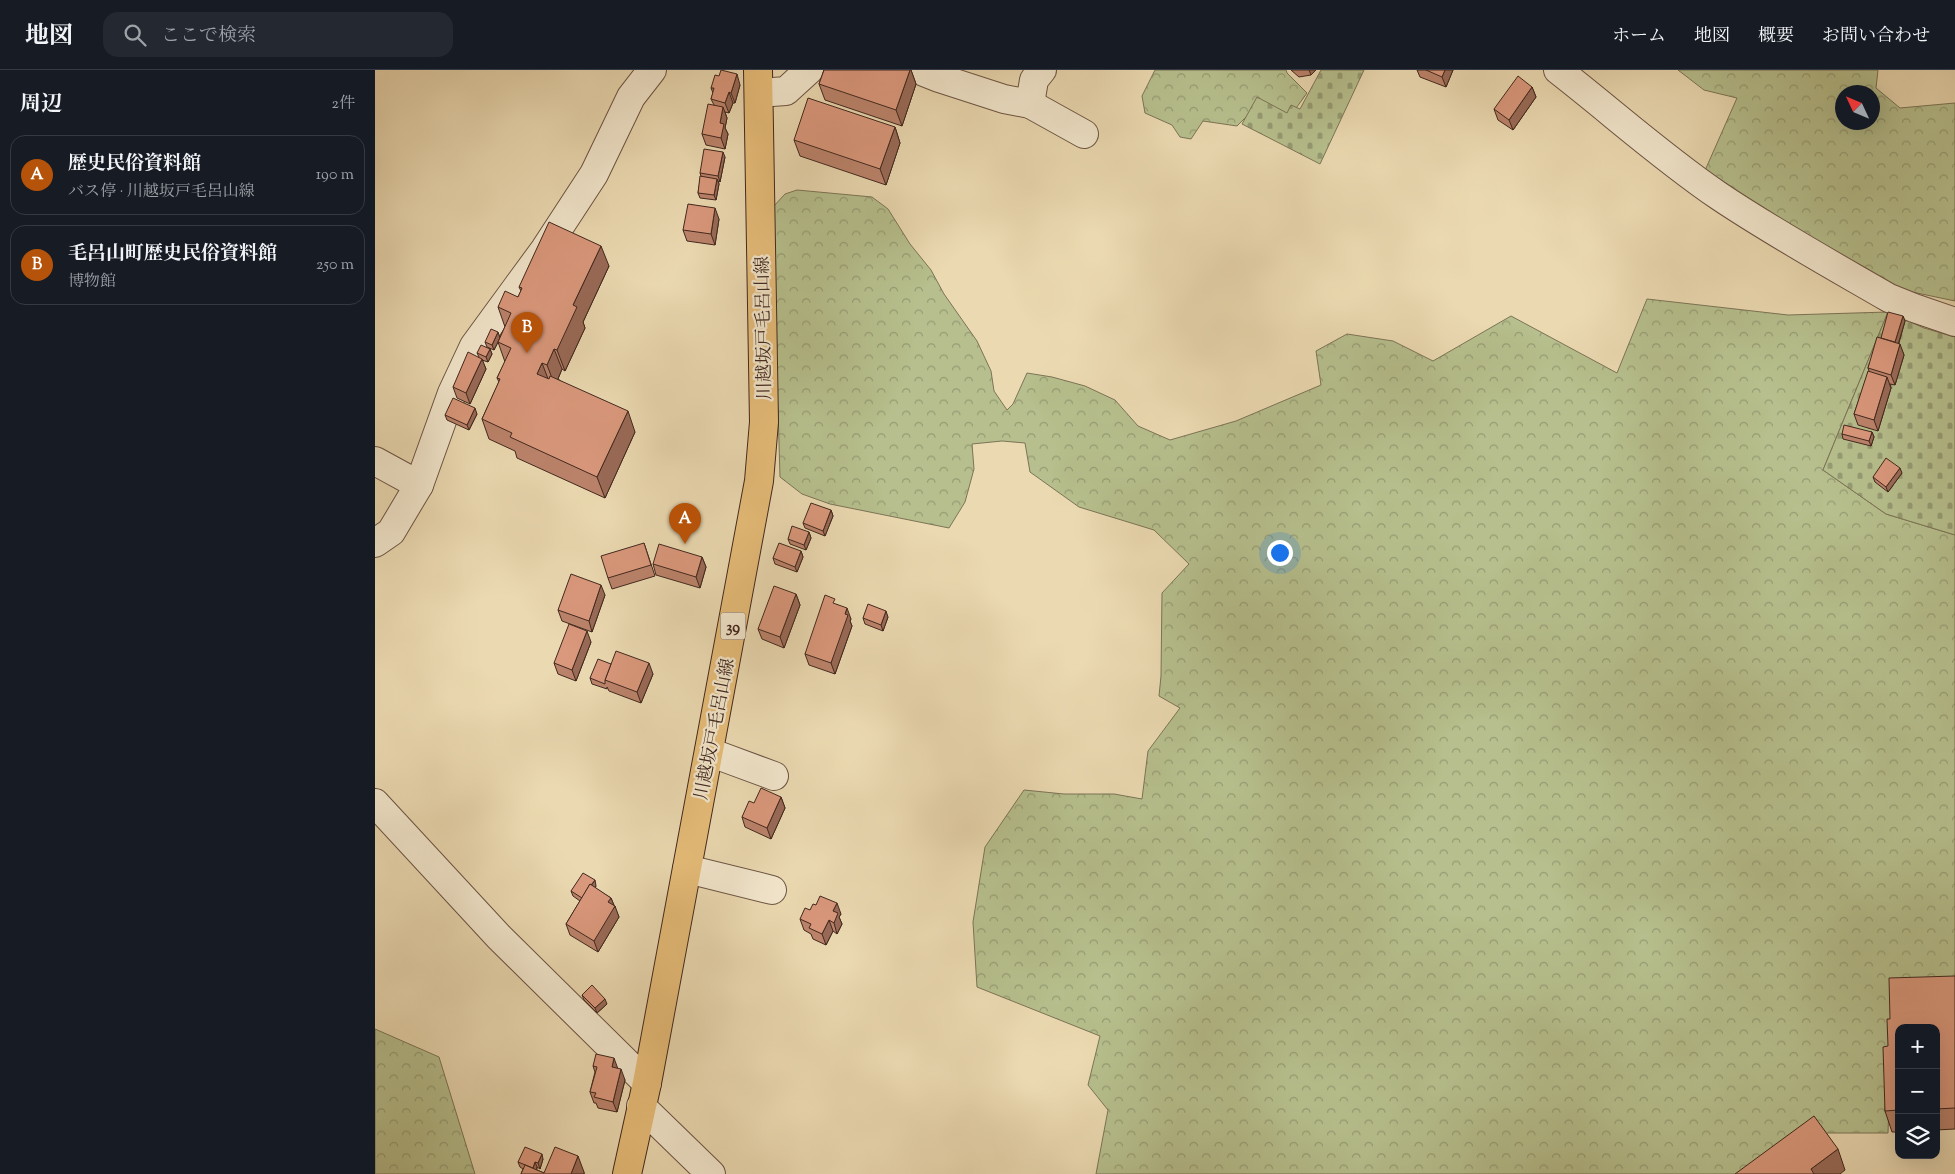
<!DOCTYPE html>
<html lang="ja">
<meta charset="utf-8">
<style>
:root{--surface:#171b24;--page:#242831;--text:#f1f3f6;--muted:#9ea1a6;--line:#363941;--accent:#b45309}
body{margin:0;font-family:"Sorts Mill Goudy","Noto Serif JP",serif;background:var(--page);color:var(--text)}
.controls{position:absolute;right:15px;bottom:15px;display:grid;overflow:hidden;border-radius:10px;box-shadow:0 5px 20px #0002}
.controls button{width:45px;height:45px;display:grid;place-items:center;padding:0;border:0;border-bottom:1px solid var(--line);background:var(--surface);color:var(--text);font:25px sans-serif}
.compass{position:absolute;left:1460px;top:15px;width:45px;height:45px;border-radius:50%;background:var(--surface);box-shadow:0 5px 20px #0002;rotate:314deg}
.you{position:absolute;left:904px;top:482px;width:18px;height:18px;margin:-12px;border:4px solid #fff;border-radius:50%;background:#1a73e8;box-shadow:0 0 0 8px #1a73e833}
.badge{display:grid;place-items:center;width:32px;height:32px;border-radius:50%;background:var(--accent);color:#fff;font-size:16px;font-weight:700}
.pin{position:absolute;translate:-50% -41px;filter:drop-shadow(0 1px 2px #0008)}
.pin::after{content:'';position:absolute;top:26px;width:18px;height:15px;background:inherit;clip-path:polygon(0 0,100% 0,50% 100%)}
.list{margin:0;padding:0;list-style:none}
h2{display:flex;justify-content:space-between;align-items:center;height:65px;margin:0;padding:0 20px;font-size:21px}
h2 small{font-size:16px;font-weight:400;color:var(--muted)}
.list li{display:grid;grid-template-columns:32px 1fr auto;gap:15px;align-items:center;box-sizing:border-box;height:80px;margin:0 10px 10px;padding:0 10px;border:1px solid var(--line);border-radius:15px}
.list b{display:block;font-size:19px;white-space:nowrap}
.list p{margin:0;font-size:16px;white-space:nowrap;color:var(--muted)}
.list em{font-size:16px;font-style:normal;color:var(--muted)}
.icon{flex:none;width:28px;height:28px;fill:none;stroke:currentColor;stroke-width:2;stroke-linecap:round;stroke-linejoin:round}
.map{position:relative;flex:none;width:1580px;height:1104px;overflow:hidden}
header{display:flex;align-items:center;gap:30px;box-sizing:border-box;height:70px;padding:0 25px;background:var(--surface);border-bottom:1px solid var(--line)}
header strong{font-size:24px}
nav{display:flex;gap:28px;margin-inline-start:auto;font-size:18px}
.search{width:350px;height:45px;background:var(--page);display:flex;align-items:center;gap:12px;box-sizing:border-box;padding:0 18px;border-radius:15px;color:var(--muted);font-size:19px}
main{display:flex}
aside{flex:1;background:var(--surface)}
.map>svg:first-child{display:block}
.forest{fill:url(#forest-crowns);stroke:#7c7456;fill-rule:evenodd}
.cemetery{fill:url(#cemetery-stones);stroke:#7c7456}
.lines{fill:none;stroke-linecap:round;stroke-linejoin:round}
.minor-casing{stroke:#6c5443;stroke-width:30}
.major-casing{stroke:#41281e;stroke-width:30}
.minor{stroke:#f2e6cc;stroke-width:28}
.major{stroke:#e6bc78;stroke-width:28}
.wall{fill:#bb836b;stroke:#41281e}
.shaded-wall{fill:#996a57;stroke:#41281e}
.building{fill:#da987c;stroke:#41281e}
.labels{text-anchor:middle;stroke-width:4.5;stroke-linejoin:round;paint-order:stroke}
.shield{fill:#f2e6cc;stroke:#766152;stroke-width:1}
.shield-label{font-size:16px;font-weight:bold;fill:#41281e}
.street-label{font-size:18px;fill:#41281e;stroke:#f2e6cc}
</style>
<header>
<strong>地図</strong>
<div class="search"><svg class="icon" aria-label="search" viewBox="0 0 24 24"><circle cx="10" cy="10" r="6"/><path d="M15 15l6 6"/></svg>ここで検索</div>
<nav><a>ホーム</a><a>地図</a><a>概要</a><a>お問い合わせ</a></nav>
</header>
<main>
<aside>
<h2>周辺<small>2件</small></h2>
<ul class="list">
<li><span class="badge">A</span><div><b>歴史民俗資料館</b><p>バス停 · 川越坂戸毛呂山線</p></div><em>190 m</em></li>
<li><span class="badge">B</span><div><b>毛呂山町歴史民俗資料館</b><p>博物館</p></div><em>250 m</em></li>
</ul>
</aside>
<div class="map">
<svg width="1580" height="1104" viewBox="0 0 1580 1104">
<defs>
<pattern id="forest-crowns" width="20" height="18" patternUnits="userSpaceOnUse" patternTransform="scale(1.25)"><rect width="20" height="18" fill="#b6bf8d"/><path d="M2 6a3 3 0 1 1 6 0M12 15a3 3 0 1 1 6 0" fill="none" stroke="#969b73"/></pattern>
<pattern id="cemetery-stones" width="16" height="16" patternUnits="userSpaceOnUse" patternTransform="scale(1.25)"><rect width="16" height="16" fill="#b6bf8d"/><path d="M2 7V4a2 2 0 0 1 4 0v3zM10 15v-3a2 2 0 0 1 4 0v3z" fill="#969b73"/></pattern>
</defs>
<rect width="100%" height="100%" fill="#ebd9b1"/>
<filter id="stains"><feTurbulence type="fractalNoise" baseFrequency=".004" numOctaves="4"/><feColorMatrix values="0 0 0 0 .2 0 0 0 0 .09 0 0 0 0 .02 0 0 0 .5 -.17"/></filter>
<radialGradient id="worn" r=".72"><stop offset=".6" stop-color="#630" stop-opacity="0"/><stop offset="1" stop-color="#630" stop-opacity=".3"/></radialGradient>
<g class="forest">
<polygon points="780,0 911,0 912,3 932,23 914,48 886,32 862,56 828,51 816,69 805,67 797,55 770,43 767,26"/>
<path d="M1303,0h200l-2,18 24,20 55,-5v198l-76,-16 -176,-110 34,-77 -33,-8zM1468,22h30v30h-30z"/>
<polygon points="422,120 497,127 513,139 535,174 556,200 569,224 602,271 616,301 619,321 632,340 638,334 652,303 677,307 710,316 740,330 763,356 795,370 861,351 946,315 941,281 972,264 1018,271 1058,291 1136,246 1242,303 1272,229 1413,245 1513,242 1448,400 1511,444 1580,465 1580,920 1518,922 1513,1063 1452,1063 1396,1104 721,1104 733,1040 713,1015 725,966 602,917 598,852 610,777 649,720 689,724 739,724 767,729 773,681 805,638 784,626 786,606 787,523 814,494 779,460 704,437 655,402 650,373 627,371 597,374 599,399 590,432 574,458 455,434 427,424 405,407 403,338 397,306 398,137 410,124"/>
<polygon points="0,959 64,987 100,1104 0,1104"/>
</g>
<g class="cemetery">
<polygon points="946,0 989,0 945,94 867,54 882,27 912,43 916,35 925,39"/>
<polygon points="1513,242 1549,258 1580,267 1580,465 1511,444 1448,400"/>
</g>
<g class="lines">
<defs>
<g id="minor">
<polyline points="544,0 564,8 629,29 655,34 709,64"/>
<path d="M1183,0c54,42 105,88 161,126 55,37 113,69 170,102l25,10 41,14"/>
<polyline points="384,23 411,21 434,0"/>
<polyline points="655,34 659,10 667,0"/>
<polyline points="0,391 44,415"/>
<polyline points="0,473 16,462 44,415 77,323 99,276 170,179 219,104 256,27 277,0"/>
<polyline points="334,682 399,706"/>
<polyline points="0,733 124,867 272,1013"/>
<polyline points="312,799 397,820"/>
<polyline points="266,1036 336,1104"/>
</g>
<polyline id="major" points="252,1104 272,1013 384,411 389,352 383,0"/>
</defs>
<use href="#minor" class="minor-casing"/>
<use href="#major" class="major-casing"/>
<use href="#minor" class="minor"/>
<use href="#major" class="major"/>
</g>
<g class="wall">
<polygon points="449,0 536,0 541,14 527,56 450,30 444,14"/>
<polygon points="916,0 941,0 936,5 924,7"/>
<polygon points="1042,0 1078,0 1071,17 1045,7"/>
<polygon points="365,15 360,33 358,33 354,43 350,42 352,48 350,58 353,64 350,79 331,75 327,64 339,35 336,29 338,23 336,18"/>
<polygon points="1157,17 1161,27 1138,60 1123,50 1119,39"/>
<polygon points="520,57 525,73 511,115 425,86 419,70"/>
<polygon points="350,87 345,112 343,111 344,114 341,130 325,128 323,123 326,106 325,103"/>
<polygon points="344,149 340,175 312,171 308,160"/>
<polygon points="234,196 208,252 210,258 190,301 187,299 183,309 260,362 230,428 142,388 140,381 114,369 107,349 124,312 122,308 130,292 123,272 119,280 112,277 110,272 125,267 130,257 123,237 143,227 146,221 144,217"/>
<polygon points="1528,246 1530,251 1524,273 1529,285 1520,315 1515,314 1516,318 1503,361 1483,355 1479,344 1494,301 1493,298 1506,268"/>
<polygon points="115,279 117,284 113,292 107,290 111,299 95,334 82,328 78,317 104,287 102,283"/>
<polygon points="102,344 94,360 72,350 70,345"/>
<polygon points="1497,362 1499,367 1496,376 1468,369 1467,364"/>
<polygon points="1527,403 1513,422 1500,412 1498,407"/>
<polygon points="456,440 458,446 450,466 430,458 428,453"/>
<polygon points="434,462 436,468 431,480 415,474 413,469"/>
<polygon points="269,473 280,506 237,519 233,508"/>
<polygon points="426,481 428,487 422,502 400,494 398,488"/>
<polygon points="327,487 331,497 325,518 281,505 278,494"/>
<polygon points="421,524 425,535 409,578 387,569 383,559"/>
<polygon points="230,525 217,562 187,551 183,540"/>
<polygon points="462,534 476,549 475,551 477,556 460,604 434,595 430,584"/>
<polygon points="513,547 508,561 490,554 488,548"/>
<polygon points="216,572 201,611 183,604 179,593"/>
<polygon points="236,594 278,604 266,633 234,621 232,617 232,619 217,614 215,608"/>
<polygon points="406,727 410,738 396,769 370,757 367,747"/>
<polygon points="221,816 220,818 236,828 244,847 223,882 195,865 191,854 205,831 198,826 196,821"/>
<polygon points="435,840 466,844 464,847 467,854 462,864 458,861 451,875 438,869 436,864 429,860 425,849"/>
<polygon points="1580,906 1580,1059 1561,1060 1561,958 1524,958 1524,1062 1517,1062 1510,1041 1515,949"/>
<polygon points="207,925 232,934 222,943 209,930"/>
<polygon points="218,996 243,999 250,1010 242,1042 223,1038 221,1033 219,1033 215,1022 220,1002"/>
<polygon points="168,1089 165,1099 162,1097 162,1100 169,1103 209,1102 209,1104 146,1104 148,1099 145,1097 143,1092"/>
</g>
<g class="shaded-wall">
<polygon points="535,0 536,0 541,14 527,56 521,40"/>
<polygon points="934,0 941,0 936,5"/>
<polygon points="1070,0 1078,0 1071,17 1067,7"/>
<polygon points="362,4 365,15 360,33 356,23"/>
<polygon points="1157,17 1161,27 1138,60 1134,50"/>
<polygon points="354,22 358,33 354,43 350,33"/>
<polygon points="348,37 352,48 350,58 353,64 350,79 346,68 345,53"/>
<polygon points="520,57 525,73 511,115 505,99"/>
<polygon points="348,82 350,87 345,112 343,106"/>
<polygon points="342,109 344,114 341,130 339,125"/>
<polygon points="340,138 344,149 340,175 336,164"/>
<polygon points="226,176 234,196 208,252 210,258 190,301 182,280 198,235"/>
<polygon points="1528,246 1530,251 1522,278 1520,272"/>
<polygon points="123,262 125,268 119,280 117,275"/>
<polygon points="1525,274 1529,285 1520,315 1516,305"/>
<polygon points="115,279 117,284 113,292 111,287"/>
<polygon points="179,279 187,299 180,316 172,295"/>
<polygon points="107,289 111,299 95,334 91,323"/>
<polygon points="167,293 175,314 162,304"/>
<polygon points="1512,307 1516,318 1503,361 1499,350"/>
<polygon points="100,338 102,344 94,360 92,355"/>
<polygon points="253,341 260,362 230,428 222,407"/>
<polygon points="1497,362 1499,367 1496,376 1494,371"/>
<polygon points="1525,398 1527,403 1513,422 1511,417"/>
<polygon points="456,440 458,446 450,466 448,461"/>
<polygon points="434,462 436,468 431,480 429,475"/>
<polygon points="426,481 428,487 422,502 420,497"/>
<polygon points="327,487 331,497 325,518 321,507"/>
<polygon points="226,515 230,525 217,562 214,551"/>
<polygon points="421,524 425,535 409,578 405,567"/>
<polygon points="472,538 476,549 475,551 477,556 460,604 456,593"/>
<polygon points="511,541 513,547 508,561 506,555"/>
<polygon points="212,561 216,572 201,611 197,600"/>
<polygon points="274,593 278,604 266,633 262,622"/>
<polygon points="406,727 410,738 396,769 392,758"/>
<polygon points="220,810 221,816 210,834 208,828"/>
<polygon points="236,828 240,838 240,836 244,847 223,882 219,871 233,832"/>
<polygon points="462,833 466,844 464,847 467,854 462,864 459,853 458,841"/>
<polygon points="454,850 458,861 451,875 447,864"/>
<polygon points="230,929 232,934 222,943 220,938"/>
<polygon points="239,988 243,999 237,997"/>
<polygon points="246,999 250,1010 242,1042 238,1032"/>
<polygon points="1463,1079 1470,1100 1465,1104 1437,1104 1436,1099"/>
<polygon points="167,1084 168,1089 165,1099 163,1093"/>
<polygon points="203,1086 209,1102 209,1104 196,1104"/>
<polygon points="160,1092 162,1097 160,1103 158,1098"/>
</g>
<g class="building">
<polygon points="346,0 362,4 356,23 354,22 350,33 336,29 339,18 336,18 340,5 344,6"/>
<polygon points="449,0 535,0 521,40 444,14"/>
<polygon points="1051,0 1070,0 1067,7"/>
<polygon points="1143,6 1157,17 1134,50 1119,39"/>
<polygon points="433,28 520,57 505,99 419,70"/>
<polygon points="333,34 348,37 345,53 349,54 346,68 327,64"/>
<polygon points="329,79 348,82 343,106 325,103"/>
<polygon points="325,106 342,109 339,125 323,123"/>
<polygon points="313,134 340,138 336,164 308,160"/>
<polygon points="174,152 226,176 198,235 202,237 182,280 179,279 172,295 167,293 162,304 174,309 175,306 253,341 222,407 135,367 137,363 107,349 125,309 122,308 136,278 123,272 136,243 123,237 130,221 143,227 147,218 144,217"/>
<polygon points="1513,242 1528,246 1520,272 1506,268"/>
<polygon points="116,259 123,262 117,275 110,272"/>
<polygon points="1502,267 1525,274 1516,305 1493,298"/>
<polygon points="106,275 115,279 111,287 102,283"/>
<polygon points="93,282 107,289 91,323 78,317"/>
<polygon points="1493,301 1512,307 1499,350 1479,344"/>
<polygon points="78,328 100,338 92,355 70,345"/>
<polygon points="1469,355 1497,362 1494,371 1467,364"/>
<polygon points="1511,388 1525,398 1511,417 1498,407"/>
<polygon points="436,433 456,440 448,461 428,453"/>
<polygon points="417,456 434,462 429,475 413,469"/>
<polygon points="269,473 276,495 233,508 226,486"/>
<polygon points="404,473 426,481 420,497 398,488"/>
<polygon points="284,474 327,487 321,507 278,494"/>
<polygon points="196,504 226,515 214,551 183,540"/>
<polygon points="399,516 421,524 405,567 383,559"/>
<polygon points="450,525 460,529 458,533 472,538 470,544 473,545 456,593 430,584"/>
<polygon points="493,534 511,541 506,555 488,548"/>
<polygon points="194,554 212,561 197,600 179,593"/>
<polygon points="241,581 274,593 262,622 230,610"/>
<polygon points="223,589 236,594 230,610 230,614 215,608"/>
<polygon points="386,718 406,727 392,758 367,747 374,731 379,733"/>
<polygon points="208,803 220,810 216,815 215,814 207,828 196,821"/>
<polygon points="215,814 236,828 233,832 240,836 219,871 191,854"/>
<polygon points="445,826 462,833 458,841 463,843 459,853 454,850 447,864 434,858 436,854 425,849 430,838 435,840 438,834 441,835"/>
<polygon points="1580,906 1580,1038 1561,1039 1561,958 1524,958 1524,1040 1510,1041 1508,977 1513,976 1512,949 1515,949 1514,908"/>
<polygon points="217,915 230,929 220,938 207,925"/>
<polygon points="221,984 239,988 237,997 246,999 238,1032 219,1027 221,1023 215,1022 222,997 218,996"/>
<polygon points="1439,1046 1463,1079 1436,1099 1439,1104 1360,1104"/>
<polygon points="150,1077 167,1084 163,1093 160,1092 158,1098 143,1092"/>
<polygon points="180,1077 203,1086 196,1104 146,1104 150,1095 169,1103"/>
</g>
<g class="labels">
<rect class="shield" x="345.5" y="542.5" width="25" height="27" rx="4"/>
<g class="shield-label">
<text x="358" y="562">39</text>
</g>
<g class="street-label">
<text transform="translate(388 258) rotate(-91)" y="6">川越坂戸毛呂山線</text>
<text transform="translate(339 659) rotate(-79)" y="6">川越坂戸毛呂山線</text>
</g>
</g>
<rect width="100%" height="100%" filter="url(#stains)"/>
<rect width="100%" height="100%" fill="url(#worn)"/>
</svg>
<div class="controls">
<button>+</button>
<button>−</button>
<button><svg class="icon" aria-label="layers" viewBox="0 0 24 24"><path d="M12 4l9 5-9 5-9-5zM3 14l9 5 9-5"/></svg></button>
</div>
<svg class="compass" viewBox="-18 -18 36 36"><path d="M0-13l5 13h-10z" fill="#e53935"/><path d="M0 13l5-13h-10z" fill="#9ea1a6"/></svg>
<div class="you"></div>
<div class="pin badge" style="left:310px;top:474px">A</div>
<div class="pin badge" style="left:152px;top:283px">B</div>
</div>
</main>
